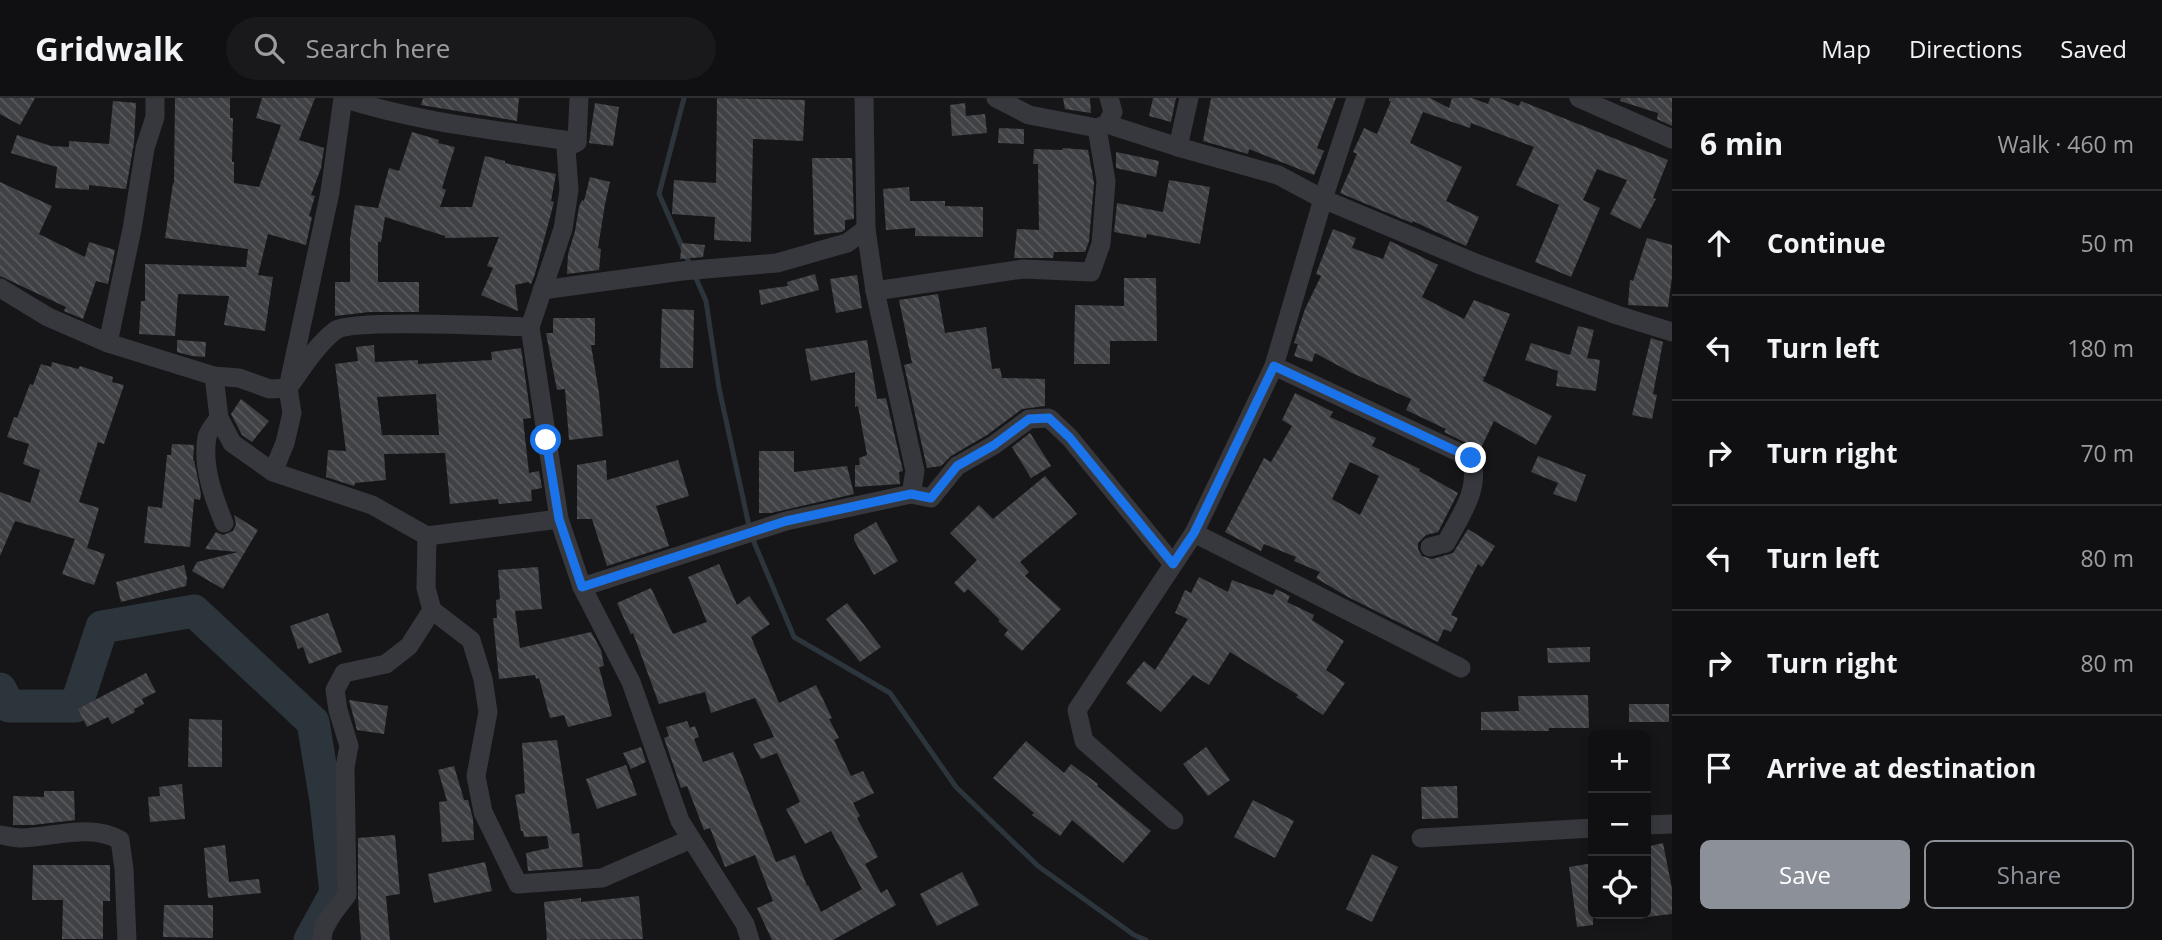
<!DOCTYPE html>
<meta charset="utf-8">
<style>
:root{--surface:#101012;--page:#19191b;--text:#f1f3f6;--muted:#9c9d9f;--line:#303032;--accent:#8c9099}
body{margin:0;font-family:"Open Sans",sans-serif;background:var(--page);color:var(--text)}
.controls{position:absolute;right:21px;bottom:21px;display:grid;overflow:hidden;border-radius:10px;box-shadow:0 4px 10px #0003}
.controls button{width:63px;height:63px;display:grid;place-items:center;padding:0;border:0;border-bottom:2px solid var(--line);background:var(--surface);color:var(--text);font:35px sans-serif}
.stop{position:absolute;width:21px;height:21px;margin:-16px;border:5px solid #1a73e8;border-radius:50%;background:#fff}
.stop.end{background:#1a73e8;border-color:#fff;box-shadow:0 2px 7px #0008}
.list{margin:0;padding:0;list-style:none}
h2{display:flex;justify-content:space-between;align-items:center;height:91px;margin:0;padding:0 28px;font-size:30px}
h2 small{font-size:23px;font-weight:400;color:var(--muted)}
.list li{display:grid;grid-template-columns:46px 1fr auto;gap:21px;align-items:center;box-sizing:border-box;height:105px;padding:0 28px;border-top:2px solid var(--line)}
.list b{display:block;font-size:26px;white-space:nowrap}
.list em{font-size:23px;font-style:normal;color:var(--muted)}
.actions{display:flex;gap:14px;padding:21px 28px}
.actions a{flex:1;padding:16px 0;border:2px solid var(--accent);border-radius:10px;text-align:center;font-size:24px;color:var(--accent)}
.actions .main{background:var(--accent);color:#fff}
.icon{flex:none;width:38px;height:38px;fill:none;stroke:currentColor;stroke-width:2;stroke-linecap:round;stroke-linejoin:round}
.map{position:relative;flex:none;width:1672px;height:842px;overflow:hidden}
header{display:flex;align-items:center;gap:42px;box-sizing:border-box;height:98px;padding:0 35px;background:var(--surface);border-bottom:2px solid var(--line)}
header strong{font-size:33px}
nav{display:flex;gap:38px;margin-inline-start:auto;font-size:24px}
.search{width:490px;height:63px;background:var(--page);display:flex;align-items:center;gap:18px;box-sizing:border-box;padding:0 24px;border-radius:38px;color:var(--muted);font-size:26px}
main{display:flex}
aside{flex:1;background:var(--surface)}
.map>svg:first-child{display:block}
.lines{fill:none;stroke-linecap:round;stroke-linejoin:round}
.stream{stroke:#2c353c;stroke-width:5}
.river{stroke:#2c353c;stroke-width:33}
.building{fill:url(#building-back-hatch);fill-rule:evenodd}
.minor{stroke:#37383d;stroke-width:19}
.route{stroke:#1a73e8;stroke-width:9}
</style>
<header>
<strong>Gridwalk</strong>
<div class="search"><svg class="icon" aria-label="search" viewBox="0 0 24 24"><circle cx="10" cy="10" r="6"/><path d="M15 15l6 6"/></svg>Search here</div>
<nav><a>Map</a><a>Directions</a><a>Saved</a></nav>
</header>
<main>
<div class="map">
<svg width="1672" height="842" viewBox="0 0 1672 842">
<defs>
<pattern id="building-back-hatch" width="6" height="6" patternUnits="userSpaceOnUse" patternTransform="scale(1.75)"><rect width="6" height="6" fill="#404145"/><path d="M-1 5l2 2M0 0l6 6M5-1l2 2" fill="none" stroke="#595a5e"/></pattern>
</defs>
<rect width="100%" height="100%" fill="#161618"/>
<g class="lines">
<g class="stream">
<polyline points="684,0 659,96 691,169"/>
<polyline points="695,178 706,203 719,290 751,437 794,539 890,595 956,689 1038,768 1134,837 1146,842"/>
</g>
<polyline class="river" points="0,591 9,608 76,608 102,529 194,513 313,624 326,703 336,795 310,842"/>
</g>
<g class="building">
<polygon points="0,0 35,0 20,27 0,16"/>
<polygon points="175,0 230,0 230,20 233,20 232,64 234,64 234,85 259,89 281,27 256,20 262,0 315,0 299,42 324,50 321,70 311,97 315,98 309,118 312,119 306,147 268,136 258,177 273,179 265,233 224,227 229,198 178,196 175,238 139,236 141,203 145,203 145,166 246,169 248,151 165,140 173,85 174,85"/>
<polygon points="423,0 519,0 517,23 421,7"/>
<polygon points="717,0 805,2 803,43 753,41 751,144 714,142 715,119 672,116 674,82 716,85"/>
<polygon points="1063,0 1090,0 1091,15 1065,11"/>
<polygon points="1153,0 1176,0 1171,24 1149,18"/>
<polygon points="1211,0 1336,0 1317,50 1324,53 1314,77 1249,51 1248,56 1203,43"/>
<polygon points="1389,0 1430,0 1449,10 1452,0 1472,0 1488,6 1490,0 1499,0 1519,8 1521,3 1668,62 1653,100 1656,101 1640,131 1610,116 1627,82 1597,71 1583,102 1600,110 1571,179 1535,164 1559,107 1516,87 1534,49 1471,25 1470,30 1423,14 1410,45 1462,69 1446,103 1479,119 1466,148 1413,123 1412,125 1340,95 1357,56 1353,54 1364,30 1377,36 1391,3 1389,3"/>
<polygon points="1621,0 1672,0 1672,28 1657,21 1658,15 1620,3"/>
<polygon points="113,3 136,5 134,45 126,91 89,87 89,92 55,90 57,69 11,55 17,37 51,48 69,49 69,43 109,46"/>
<polygon points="595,5 619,9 613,48 589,45"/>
<polygon points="965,5 966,18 985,16 987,35 952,38 950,7"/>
<polygon points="999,30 1024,31 1024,46 998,45"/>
<polygon points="412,34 439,42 438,45 455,49 442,90 446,92 440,109 472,109 485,58 505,63 505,65 556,76 551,103 554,104 535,176 531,186 528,184 515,187 518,213 481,197 493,170 487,168 499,139 445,140 445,138 385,119 381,144 378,144 378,184 419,184 419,214 369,214 335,218 335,184 350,184 350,141 355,107 378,110 389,70 399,73"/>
<polygon points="1063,50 1088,52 1094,85 1089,143 1085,154 1054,154 1053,160 1014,160 1017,131 1039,132 1038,66 1033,66 1034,51 1062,52"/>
<polygon points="1116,54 1159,63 1156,79 1116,70"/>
<polygon points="812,60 852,60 854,121 845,122 845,131 842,134 814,137"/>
<polygon points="590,79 610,84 605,106 598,150 601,151 599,172 567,176 568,156 575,133 579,109 582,102 584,103"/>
<polygon points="1169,82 1210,89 1200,146 1147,136 1146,140 1114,134 1117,105 1163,114"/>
<polygon points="0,84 52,108 39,136 85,159 89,144 115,152 108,186 96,183 83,221 64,213 66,209 0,178"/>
<polygon points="909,89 910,103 945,103 945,108 983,109 983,139 915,138 915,130 886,132 883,91"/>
<polygon points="1333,131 1356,140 1352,150 1383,161 1390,143 1438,167 1422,199 1464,221 1474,202 1510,216 1485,279 1481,278 1484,280 1483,283 1552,318 1536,347 1494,323 1480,352 1444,334 1446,331 1406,312 1411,301 1352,275 1315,255 1312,264 1294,258 1298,246 1294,245 1305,211 1321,178 1316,176"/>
<polygon points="1647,140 1672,147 1672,179 1668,209 1628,207 1630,182 1633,183"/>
<polygon points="682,145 705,147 703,159 680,161"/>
<polygon points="815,176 819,192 761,207 759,192 788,188 787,184"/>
<polygon points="857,177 862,210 836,215 830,181"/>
<polygon points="1124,180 1156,180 1157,243 1110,243 1110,266 1074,266 1075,207 1124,208"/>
<polygon points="938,196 945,235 986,229 992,271 1000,270 1002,280 1045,281 1045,308 1022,311 987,337 951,358 941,368 927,370 904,267 912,265 899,202"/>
<polygon points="662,211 694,212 693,270 660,270"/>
<polygon points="553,220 595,220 595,247 591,247 599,295 603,338 569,342 565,291 557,292 546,235 553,235"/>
<polygon points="1578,228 1594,232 1587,260 1600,262 1596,293 1556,288 1558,273 1525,262 1531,245 1570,257"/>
<polygon points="1651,240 1663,244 1653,296 1657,297 1652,321 1632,317"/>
<polygon points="177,242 206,244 205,259 192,258 177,254"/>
<polygon points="867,242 877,301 886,300 903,373 899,374 900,386 855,389 855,367 860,367 859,360 867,357 858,308 855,309 855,274 811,283 805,251"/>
<path d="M374,247l1,17 43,-2v4l74,-4 -1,-8 30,-4 10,70 -8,1 6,54 10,-2 3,17 -11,2 1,11 -33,3 -1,-5 -48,5 -5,-51 -61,1 2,26 -31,3 -1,3 -28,-9 2,-27 18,1 -11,-87 23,-3 -2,-14zM436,296l3,41h-57l-5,-38z"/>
<polygon points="52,264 78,271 80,268 113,279 112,284 124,287 104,346 98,344 79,404 99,410 87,450 105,456 94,487 62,476 75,441 15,423 0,458 0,394 30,405 40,372 23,366 29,346 7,339 14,319 17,320 30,286 33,287 41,266 51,269"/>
<path d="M1295,295l38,19 -3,5 46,21 -4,8 48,23 -1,2 39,22 -20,39 -12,3 -8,8v6l4,7 10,3 21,-6 15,-24 27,17 -13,21 -4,-3 -27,51 7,3 -7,14 -7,-3 -6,13 -90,-45 -32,-19 4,-6 -26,-11 2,-4 -32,-13 -3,7 -36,-19 39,-74 7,4 21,-36 -10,-6zM1350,364l29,14 -19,39 -28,-16z"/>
<polygon points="241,301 269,323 252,344 242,337 231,316"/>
<polygon points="1030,335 1051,368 1031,380 1012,349"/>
<polygon points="172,346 194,347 193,363 194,362 201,396 200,402 194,401 190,449 144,445 148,408 162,410 167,357 171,357"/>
<polygon points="759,353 794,353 794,374 847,368 854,396 771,415 759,415"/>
<polygon points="1538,358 1586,377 1576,404 1553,396 1558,385 1531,374"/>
<polygon points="606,362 607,382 678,362 689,398 656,408 669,448 607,468 592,421 577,421 577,367"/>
<polygon points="1045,378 1077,416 1020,464 1029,474 1025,478 1061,511 1022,553 1004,537 1008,532 998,523 1000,522 968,491 964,495 954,485 977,462 950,435 979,407 993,421"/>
<polygon points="234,417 258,432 223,491 192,473 197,464 238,454 205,451 216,434 223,437 233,433 236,426"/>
<polygon points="876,424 898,463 874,477 854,442 854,437"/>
<polygon points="719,466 737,507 749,498 770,526 751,539 779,605 816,587 832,620 829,621 839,640 834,642 851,678 863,673 874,695 853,705 860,718 857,720 878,759 865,766 881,795 887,791 896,807 833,842 772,842 757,810 773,803 755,757 725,769 710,730 704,732 687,688 681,690 664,640 669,638 666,629 687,623 690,630 695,628 699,639 694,641 703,664 733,654 776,764 795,757 807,788 808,787 821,814 862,791 831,733 805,746 786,711 800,704 777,655 761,661 753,646 774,639 755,600 711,615 705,594 659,606 633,535 631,536 617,505 651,490 673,536 707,524 688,479"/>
<polygon points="184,467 187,480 186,488 121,504 116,484"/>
<polygon points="538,469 542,511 515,513 520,550 591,534 601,552 604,568 599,569 612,618 568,629 564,617 550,620 539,580 536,581 535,577 499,581 493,520 497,520 496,502 500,501 498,472"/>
<polygon points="1199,479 1228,494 1232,482 1273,497 1276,491 1290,498 1287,504 1314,517 1312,522 1344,543 1326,572 1345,585 1323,617 1296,599 1298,597 1230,554 1209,587 1193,577 1161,614 1126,585 1144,563 1155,572 1188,521 1175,515 1185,492 1191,495"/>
<polygon points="847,505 881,549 860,564 826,521"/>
<polygon points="328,515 342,554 309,566 303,549 298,551 290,528"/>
<polygon points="1590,549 1590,564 1548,565 1547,550"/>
<polygon points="146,575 156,594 142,601 144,606 134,611 135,614 112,626 108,619 87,629 78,611"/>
<polygon points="1588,597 1589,630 1549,630 1549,633 1481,632 1481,614 1519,613 1518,598"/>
<polygon points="349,602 388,608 384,636 357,632"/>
<rect x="1629" y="606" width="40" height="18"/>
<polygon points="189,621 222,622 222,669 188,669"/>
<polygon points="557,642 572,736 579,735 583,769 528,773 526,755 549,750 547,738 524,739 523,733 521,733 515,697 525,695 522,645"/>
<polygon points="1026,643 1064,675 1071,666 1098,686 1097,688 1151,733 1123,765 1072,722 1060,738 1032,717 1034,715 993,680"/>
<polygon points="641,649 646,664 631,671 623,655"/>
<polygon points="1206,649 1230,682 1208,698 1183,666"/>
<polygon points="626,667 637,697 597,711 586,681"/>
<polygon points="454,668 464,702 468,702 473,721 474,742 442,744 439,704 447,703 438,672"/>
<polygon points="182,686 185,721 150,724 148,699 160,698 159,689"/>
<polygon points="1457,688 1458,720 1422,721 1421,689"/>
<polygon points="44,693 74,693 75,722 33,727 13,727 13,698 44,699"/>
<polygon points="1253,702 1294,723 1275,760 1234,739"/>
<polygon points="395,737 400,796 386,798 390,842 361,842 358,800 358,740"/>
<polygon points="1663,745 1672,791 1672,816 1646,819 1646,749"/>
<polygon points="225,747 229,784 259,781 261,795 208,800 204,750"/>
<polygon points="1372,756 1398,769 1372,824 1346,811"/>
<polygon points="485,764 492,793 434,805 428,776"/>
<polygon points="1593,765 1593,827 1577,829 1569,769"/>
<polygon points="33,767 110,767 110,803 103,803 103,841 62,841 63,802 32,802"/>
<polygon points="962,774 979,807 937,828 920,796"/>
<polygon points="639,798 643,841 547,842 544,804 581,800 581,804"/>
<polygon points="164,807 213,807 213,840 163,839"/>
</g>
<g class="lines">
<g class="minor">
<polyline points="343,0 330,94 288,290 292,315 285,345 273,374 372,407 427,438 559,421"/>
<path d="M343,0c76,25 155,32 234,44"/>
<polyline points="579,0 577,44 566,50 569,92 563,131 530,229 559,421 582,489 631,584 680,723 745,826 750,842"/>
<polyline points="996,0 1029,17 1097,30 1107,26 1178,49 1278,77 1323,101 1478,166 1617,217 1672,234"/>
<polyline points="1579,0 1672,41"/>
<polyline points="1107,26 1113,14 1109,0"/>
<polyline points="1178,49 1189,0"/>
<path d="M0,190l48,29 60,26 106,33 25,2 31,11 18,-1c14,-19 28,-43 48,-58 17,-11 164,-4 194,-3"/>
<polyline points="542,192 682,173 777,165 847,145 866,131"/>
<polyline points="875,193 1023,171 1091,174 1101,146 1106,83 1097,30"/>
<polyline points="108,245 132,131 145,50 155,19 155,0"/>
<path d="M1274,268l197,92c10,31 -11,58 -25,85l-16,4"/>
<polyline points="214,278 219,320 232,345 273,374"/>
<path d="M219,320c-4,6 -10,12 -12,19 -5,29 6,59 17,86"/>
<polyline points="911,396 931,400 957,368 994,347 1029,321 1049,320 1070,340 1173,466"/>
<polyline points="1194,435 1461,570"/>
<polyline points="427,438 426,490 432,512 471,542 483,581 488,614 476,678 483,714 518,786 602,780 691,741"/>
<polyline points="582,489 786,423 911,396 915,373 875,193 866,131 864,0"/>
<polyline points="1174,722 1084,643 1077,612 1194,435 1274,268 1323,101 1356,0"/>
<polyline points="1646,727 1672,726"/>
<path d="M0,737c7,1 15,3 22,3 32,-1 69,-15 98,2l4,29 3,71"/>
<polyline points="1421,740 1593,730"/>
<polyline points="322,842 324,827 347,797 345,669 349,648 338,612 335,592 344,575 386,566 409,548 432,512"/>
</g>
</g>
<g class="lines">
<polyline class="route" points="546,342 559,421 582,489 786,423 911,396 931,400 957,368 994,347 1029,321 1049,320 1070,340 1173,466 1194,435 1274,268 1471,360"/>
</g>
</svg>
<div class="controls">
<button>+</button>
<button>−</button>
<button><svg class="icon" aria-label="locate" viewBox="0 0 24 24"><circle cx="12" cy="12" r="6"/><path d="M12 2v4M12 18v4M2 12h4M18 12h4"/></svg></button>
</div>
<div class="stop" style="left:546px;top:342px"></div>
<div class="stop end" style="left:1471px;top:360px"></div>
</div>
<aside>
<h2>6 min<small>Walk · 460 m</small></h2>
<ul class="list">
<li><svg class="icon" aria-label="ahead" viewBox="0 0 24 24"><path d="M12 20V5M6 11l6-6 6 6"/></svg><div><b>Continue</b></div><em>50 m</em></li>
<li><svg class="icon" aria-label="left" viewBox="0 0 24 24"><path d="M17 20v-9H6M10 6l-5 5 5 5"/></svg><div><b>Turn left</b></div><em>180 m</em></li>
<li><svg class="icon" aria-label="right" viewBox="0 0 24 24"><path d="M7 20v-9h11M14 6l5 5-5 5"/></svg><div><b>Turn right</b></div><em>70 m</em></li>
<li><svg class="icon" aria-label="left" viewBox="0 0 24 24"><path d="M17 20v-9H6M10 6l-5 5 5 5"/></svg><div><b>Turn left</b></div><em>80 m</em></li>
<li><svg class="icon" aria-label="right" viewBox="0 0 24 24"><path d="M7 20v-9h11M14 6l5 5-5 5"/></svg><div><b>Turn right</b></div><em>80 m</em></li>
<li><svg class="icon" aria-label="arrive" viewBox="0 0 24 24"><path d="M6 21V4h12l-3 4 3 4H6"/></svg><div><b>Arrive at destination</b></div></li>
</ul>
<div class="actions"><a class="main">Save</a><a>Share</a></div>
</aside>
</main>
